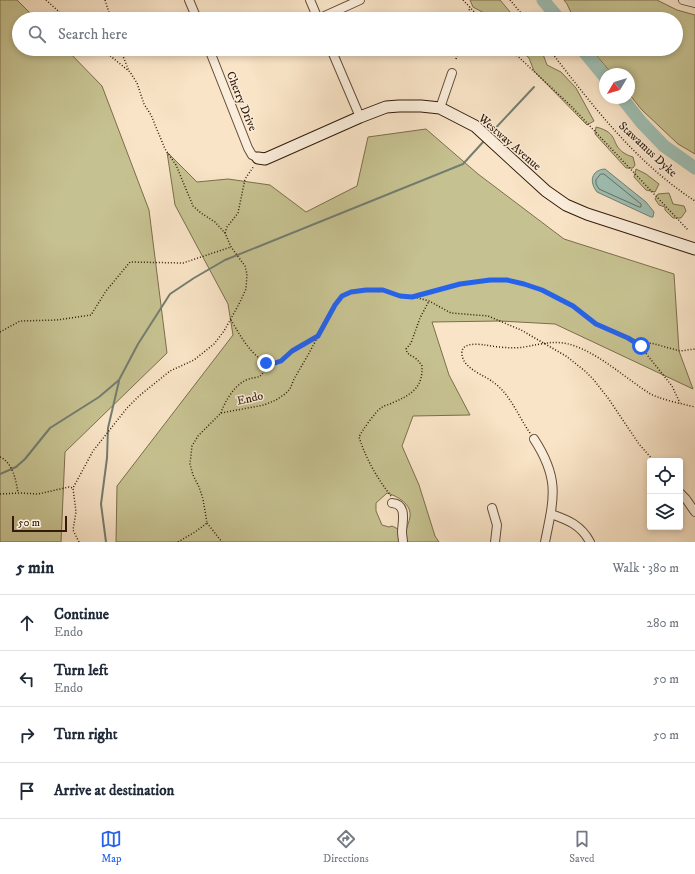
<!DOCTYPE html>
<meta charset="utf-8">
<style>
:root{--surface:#fff;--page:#f2f2f3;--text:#1f2937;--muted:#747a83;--line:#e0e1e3;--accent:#2563eb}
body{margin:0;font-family:"IM FELL DW Pica",serif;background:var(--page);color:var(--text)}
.controls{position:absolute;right:12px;bottom:12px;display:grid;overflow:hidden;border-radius:4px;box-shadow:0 2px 6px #0003}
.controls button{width:36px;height:36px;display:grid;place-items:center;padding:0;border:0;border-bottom:1px solid var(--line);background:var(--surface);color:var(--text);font:20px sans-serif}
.compass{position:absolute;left:599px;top:68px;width:36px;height:36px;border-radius:50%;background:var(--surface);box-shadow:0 2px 6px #0003;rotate:232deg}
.scale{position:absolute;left:12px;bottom:10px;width:55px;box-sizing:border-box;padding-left:4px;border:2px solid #321b09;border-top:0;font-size:11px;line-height:14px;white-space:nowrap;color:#321b09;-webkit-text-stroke:3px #fbeddb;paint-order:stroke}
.stop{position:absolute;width:12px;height:12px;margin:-9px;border:3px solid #2563eb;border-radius:50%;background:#fff}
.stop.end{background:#2563eb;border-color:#fff;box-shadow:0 1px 4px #0008}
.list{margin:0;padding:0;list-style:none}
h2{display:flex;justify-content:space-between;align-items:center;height:52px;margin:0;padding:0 16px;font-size:17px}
h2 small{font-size:13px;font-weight:400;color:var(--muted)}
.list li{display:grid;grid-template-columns:26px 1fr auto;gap:12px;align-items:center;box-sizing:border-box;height:56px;padding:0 16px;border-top:1px solid var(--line)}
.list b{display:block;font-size:15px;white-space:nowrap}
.list p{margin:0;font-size:13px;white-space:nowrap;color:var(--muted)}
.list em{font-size:13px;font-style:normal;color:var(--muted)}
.icon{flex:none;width:22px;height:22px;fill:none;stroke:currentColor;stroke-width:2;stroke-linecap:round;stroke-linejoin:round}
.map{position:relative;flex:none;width:695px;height:542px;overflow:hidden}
.search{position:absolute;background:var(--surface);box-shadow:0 2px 6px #0003;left:12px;right:12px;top:12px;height:44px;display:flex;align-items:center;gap:10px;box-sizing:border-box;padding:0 14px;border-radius:22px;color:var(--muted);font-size:15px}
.sheet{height:276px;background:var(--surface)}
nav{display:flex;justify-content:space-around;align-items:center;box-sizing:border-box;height:56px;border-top:1px solid var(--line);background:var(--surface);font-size:11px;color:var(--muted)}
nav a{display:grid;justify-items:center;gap:2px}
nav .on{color:var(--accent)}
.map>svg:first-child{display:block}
.green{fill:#c6c190;stroke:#7c6e4c}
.water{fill:#9ebfb4;stroke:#737d70}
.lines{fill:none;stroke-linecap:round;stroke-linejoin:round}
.shore{stroke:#686d5e;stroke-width:1}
.stream{stroke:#737d70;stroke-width:2}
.river{stroke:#9ebfb4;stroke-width:13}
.street-casing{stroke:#644d38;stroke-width:10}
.secondary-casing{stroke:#321b09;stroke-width:13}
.path{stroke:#321b09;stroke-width:1.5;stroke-dasharray:1 2;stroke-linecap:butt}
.street{stroke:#fbeddb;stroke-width:8}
.secondary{stroke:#fbeddb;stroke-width:11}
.route{stroke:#2563eb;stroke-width:5}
.labels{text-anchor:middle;stroke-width:3;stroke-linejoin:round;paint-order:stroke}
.street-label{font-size:12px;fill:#321b09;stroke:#fbeddb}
</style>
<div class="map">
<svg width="695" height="542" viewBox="0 0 695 542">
<rect width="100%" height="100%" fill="#f9e4c7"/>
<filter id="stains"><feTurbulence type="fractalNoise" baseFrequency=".005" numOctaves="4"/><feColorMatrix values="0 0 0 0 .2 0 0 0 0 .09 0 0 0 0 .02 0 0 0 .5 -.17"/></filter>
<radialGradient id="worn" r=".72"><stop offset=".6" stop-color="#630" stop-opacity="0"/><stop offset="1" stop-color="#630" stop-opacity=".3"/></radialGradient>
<g class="green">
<polygon points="0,0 17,0 36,19 19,19 19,49 66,49 102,86 149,210 167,353 65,452 61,542 0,542"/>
<polygon points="470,0 500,0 516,19 495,19 473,7"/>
<polygon points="564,0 657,0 677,10 695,15 695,154 678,144 642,110 629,94 629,74 612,74 591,49 676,49 676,19 574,19 567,4"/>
<polygon points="519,49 541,49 547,65 561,72 576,88 594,121 587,125 534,71 529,58"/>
<path d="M596,127c24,6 14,17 28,26 3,2 6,3 9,4l2,8 -2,3h-7l-31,-34z"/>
<path d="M426,129l52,45 86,65 110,35 5,77 14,38 -138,-65 -55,-3 -68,1 17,53 21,40 -57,1 -11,30 17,39 16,51 4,6h-33c-2,-11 2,-15 4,-25 2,-13 -13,-21 -23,-24l-11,10v8l6,14 7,2 3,-1 8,4v12h-284l1,-56 116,-151 -5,-31 -53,-99 -8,-53 30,30 31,-3 42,6 36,27 51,-26 11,-49z"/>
<polygon points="636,169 646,174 659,184 655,192 646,190 634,177"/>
<polygon points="669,193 673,204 684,206 686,211 681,218 673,218 665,210 665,207 659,205 655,199 658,194"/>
</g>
<path class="water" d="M605,169l41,33 8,10 -1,5h-2l-54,-25c-8,-10 -6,-22 8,-23z"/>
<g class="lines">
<polygon class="shore" points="601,174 604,174 641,204 641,207 639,207 599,189 596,184 596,180"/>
<g class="stream">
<polyline points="490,134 534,87"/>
<polyline points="0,474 16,467 25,459 50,428 99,397 119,380 138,344 170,294 194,278 225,260 463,164 484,141"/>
<polyline points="106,542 101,504 107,458 108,428 119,381"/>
</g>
<g class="river">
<polyline points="543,0 559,19"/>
<polyline points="582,49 605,77"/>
<polyline points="622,98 641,122 664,146 695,168"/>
</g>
<defs>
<g id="street">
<polyline points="189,0 197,19"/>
<polyline points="310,0 318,19"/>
<polyline points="683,0 695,3"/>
<polyline points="318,19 360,0"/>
<polyline points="209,49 248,148 252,155 258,158"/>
<polyline points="331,49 360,117"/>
<polyline points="440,108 452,73"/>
<path d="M534,439c26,40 20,59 11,103"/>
<polyline points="680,493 686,499 695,512"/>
<path d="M392,503c16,1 10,20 10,29 0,3 1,7 1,10"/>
<polyline points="492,508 497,525 495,542"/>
<path d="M551,514c17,6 30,11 39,28"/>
</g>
<polyline id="secondary" points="258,158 265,159 272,156 360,117 386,107 399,106 421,106 440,108 475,126 546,191 566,205 587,214 695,249"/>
</defs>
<use href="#street" class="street-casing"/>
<use href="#secondary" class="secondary-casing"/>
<g class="path">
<polyline points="46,0 67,19"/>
<polyline points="105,0 111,19"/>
<polyline points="463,0 481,19"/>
<polyline points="510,0 526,19"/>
<polyline points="467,19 470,7"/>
<polyline points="120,49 129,71"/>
<polyline points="510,49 571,106 688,230"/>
<path d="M549,49c43,56 86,113 146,152"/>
<polyline points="456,59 459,49"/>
<polyline points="225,233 227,227 238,213 245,179 254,166"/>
<polyline points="414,297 429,301 451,313 488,316 521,330 566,356 585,371 593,379 608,398 639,444 654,461"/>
<path d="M231,320c9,15 29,54 51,41 4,-3 7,-8 11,-11 8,-5 17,-9 25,-14"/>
<polyline points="0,332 20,321 57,320 91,315 106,291 130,262 183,263 231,247"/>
<polyline points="641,346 648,356 672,386 680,403"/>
<path d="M221,413c4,-12 13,-27 25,-33 13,-5 16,1 20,-17"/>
<path d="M530,433c-12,-17 -19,-38 -37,-51 -9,-7 -29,-13 -31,-27 -2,-13 15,-11 23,-10 12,2 27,4 39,2 19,-3 31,-8 51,-1 27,10 49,31 74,47 9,6 34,11 46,14"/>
<path d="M0,457c13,6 16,23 18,36"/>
<polyline points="0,494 20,493 38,494 69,487 73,488"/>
<path d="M391,496c-14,-18 -25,-37 -32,-59 2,-5 17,-26 22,-29 3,-3 8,-3 11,-5 19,-8 31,-15 30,-37 -2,-3 -4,-6 -7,-8 -4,-3 -8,-3 -9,-9l5,-6 9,-25 9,-17"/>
<polyline points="207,523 222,542"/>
<polyline points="79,542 73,530 76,512 73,488 93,451 127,408 139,396 170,371 194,360 214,344 224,331 239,304 246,289 247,274 245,266 231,247 225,233 215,222 201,213 193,206 176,165 165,149 151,115 144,104 137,83 130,72 102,49"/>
<polyline points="178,542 195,532 207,523 203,499 199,487 193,475 190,464 192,446 198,436 221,413 264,405 276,400 285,394 290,389 294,379 308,355 335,305 342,296 351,292 366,290 383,290 401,296 412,297 460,284 507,280 524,284 542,290 573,306 596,324 628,338 641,346 651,343 680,351 695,349"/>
</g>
<use href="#street" class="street"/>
<use href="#secondary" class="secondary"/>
</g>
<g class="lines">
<polyline class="route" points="266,363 275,363 281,361 292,351 318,336 335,305 342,296 351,292 366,290 383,290 400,296 412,297 460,284 490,280 507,280 524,284 542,290 573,306 596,324 628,338 641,346"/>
</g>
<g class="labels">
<g class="street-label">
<text transform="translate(242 101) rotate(68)" y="4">Cherry Drive</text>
<text transform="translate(510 142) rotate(41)" y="4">Westway Avenue</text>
<text transform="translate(648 149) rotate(43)" y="4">Stawamus Dyke</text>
<text transform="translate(250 398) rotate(-12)" y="4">Endo</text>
</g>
</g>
<rect width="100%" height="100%" filter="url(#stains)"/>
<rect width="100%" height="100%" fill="url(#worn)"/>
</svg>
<div class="controls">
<button><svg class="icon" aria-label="locate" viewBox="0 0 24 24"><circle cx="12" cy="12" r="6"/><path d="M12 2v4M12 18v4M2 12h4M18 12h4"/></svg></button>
<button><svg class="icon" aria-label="layers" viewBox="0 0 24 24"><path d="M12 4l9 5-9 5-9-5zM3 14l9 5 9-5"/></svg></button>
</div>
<svg class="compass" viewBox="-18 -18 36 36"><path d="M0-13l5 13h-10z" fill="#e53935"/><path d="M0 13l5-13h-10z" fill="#747a83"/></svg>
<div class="scale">50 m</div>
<div class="stop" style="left:641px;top:346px"></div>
<div class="stop end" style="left:266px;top:363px"></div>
<div class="search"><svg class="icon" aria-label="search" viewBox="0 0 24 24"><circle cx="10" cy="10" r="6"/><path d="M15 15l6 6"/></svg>Search here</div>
</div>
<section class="sheet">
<h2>5 min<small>Walk · 380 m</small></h2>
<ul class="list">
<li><svg class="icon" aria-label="ahead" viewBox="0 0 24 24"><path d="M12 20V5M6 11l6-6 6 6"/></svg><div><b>Continue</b><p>Endo</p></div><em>280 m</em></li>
<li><svg class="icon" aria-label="left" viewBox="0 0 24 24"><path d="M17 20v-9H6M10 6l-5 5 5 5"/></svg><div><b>Turn left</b><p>Endo</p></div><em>50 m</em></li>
<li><svg class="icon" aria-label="right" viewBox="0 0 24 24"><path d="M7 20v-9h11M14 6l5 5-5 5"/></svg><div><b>Turn right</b></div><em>50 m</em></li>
<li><svg class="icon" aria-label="arrive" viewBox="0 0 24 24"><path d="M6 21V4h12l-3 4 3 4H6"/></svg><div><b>Arrive at destination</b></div></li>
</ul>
</section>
<nav>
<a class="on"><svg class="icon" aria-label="map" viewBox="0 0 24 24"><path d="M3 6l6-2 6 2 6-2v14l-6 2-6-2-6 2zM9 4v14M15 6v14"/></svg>Map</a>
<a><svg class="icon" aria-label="directions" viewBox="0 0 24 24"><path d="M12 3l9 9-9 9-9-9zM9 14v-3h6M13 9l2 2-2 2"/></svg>Directions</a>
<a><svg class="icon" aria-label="saved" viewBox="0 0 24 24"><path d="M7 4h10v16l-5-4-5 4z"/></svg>Saved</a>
</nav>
